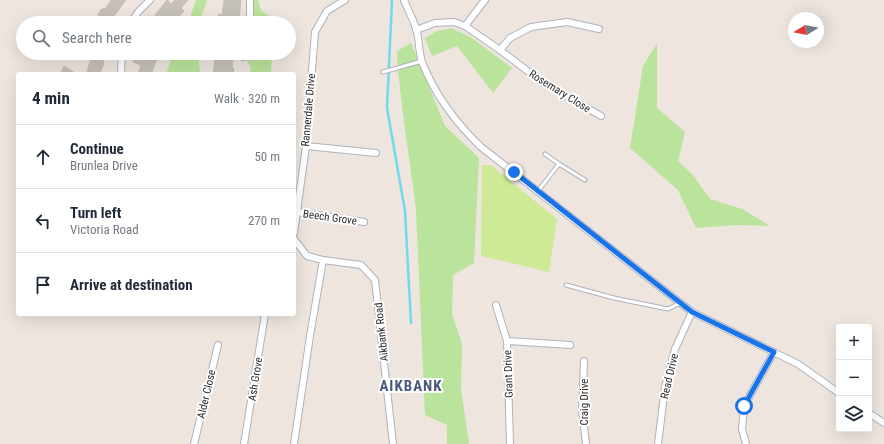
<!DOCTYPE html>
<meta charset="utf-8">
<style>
:root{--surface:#fff;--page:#f6f6f7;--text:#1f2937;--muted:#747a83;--line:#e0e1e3}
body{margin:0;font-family:"Roboto Condensed",sans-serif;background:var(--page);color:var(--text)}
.controls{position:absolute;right:12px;bottom:12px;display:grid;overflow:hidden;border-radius:4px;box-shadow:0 4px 16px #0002}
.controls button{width:36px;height:36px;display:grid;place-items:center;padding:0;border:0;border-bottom:1px solid var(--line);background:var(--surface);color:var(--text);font:20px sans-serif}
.compass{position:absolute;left:788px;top:12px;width:36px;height:36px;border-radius:50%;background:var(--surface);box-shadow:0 4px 16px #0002;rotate:260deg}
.stop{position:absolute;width:12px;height:12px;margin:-9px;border:3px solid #1a73e8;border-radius:50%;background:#fff}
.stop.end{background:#1a73e8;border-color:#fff;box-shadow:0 1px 4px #0008}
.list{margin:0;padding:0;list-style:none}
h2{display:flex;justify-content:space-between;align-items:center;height:52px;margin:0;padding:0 16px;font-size:17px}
h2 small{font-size:13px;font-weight:400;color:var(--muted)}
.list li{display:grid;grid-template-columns:26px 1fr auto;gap:12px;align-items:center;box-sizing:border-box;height:64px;padding:0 16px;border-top:1px solid var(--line)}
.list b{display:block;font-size:15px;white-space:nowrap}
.list p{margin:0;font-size:13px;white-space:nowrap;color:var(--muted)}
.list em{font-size:13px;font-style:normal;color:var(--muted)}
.icon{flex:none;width:22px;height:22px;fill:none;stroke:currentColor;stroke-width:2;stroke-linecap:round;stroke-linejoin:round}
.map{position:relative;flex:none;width:884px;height:444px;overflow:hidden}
.search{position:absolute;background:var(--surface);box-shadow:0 4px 16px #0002;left:16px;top:16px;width:280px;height:44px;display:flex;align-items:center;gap:10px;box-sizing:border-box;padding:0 14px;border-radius:22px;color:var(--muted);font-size:15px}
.panel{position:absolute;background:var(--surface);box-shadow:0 4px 16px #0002;left:16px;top:72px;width:280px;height:244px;border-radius:4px}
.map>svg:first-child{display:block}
.green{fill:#bae39b}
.pitch{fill:#ceea97}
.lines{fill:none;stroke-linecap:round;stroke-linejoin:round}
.stream{stroke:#72d8ee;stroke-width:2.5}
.building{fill:#c6c1b9;stroke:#c9c1b8}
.lane-casing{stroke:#aeb2bc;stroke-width:5}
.street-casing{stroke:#aeb2bc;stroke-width:8}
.lane{stroke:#fff;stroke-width:3}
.street{stroke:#fff;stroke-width:6}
.route{stroke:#1a73e8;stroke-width:5}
.labels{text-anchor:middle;stroke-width:4;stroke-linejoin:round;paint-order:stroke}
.street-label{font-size:11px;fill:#2c2c2c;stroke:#fff}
.district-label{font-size:15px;font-weight:bold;letter-spacing:1px;fill:#4c597d;stroke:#fff}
</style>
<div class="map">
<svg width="884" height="444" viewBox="0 0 884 444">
<rect width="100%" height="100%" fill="#ede5de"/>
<g class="green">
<polygon points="196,0 207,0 199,23 188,23"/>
<polygon points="253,0 258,0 261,11 279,22 279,23 253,23 254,9"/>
<polygon points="451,28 472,38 512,68 493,93 457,46 432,56 425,38 437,31"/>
<polygon points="411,43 445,126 479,158 474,263 453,275 452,314 462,344 461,390 469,444 447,444 447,425 425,415 416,208 404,122 398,71 397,51"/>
<polygon points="657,43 657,108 685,132 678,161 693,175 710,199 742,209 770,226 735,225 696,228 678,190 630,148 643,66"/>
<polygon points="171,53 198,53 200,73 202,74 166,74 171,61 168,60"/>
<polygon points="248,53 272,53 271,74 249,74 251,70 249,64 246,60"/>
</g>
<polygon class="pitch" points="482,165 491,165 557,219 549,272 481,256"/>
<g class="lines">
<polyline class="stream" points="392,0 387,108 405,211 411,323"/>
</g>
<g class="building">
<polygon points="111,0 126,0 114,16 117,18 115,23 104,23 100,21 102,17 98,15 101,9 102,10 103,8 105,9"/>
<polygon points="167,0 171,4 175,0 188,0 181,8 184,11 173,23 152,23 157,17 155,15"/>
<polygon points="224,0 241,0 239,20 236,20 236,23 218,22 219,14 222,15"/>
<polygon points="93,53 106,53 103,62 104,63 100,74 86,74"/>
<polygon points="137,53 151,53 150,56 157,59 151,74 138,74 141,65 133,62"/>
<polygon points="213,53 234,53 232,68 234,68 233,74 213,74 215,59 213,59"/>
<polygon points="64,66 77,74 65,74 61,72"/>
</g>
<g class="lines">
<defs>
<g id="lane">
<polyline points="383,72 422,61"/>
<polyline points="545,154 559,164 585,180"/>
<polyline points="538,191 559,164"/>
<polyline points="566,285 614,298 668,309 680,303"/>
</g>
<g id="street">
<path d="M404,0c4,10 10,21 13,31 2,11 2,21 5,31 13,33 34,61 59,85l211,165 106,52 41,29"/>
<polyline points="131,23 138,12 150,0"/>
<polyline points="250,23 250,0"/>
<polyline points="465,26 485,0"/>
<polyline points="416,30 435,23 454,22 465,26 500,50 542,82 601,116"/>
<polyline points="500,50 510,38 531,27 567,22 599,29"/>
<polyline points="243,57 244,53"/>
<polyline points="121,74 122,53"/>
<polyline points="306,146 376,153"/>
<polyline points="297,212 364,222"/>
<polyline points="294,233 306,146 315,32 327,11 345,0"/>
<polyline points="323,260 361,265 375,280 393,444"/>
<polyline points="496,305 507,341 510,444"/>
<polyline points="507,341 570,345"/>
<polyline points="584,361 582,410 586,444"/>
<polyline points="869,413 884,423"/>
<polyline points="194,444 218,345"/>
<polyline points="244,444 265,314"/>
<polyline points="294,444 310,336 323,260 307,256 294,239"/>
<polyline points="658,444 665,387 675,349 692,312"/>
<polyline points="746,444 742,429 744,406 774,352"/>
</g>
</defs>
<use href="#lane" class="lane-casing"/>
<use href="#street" class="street-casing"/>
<use href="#lane" class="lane"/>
<use href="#street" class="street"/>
</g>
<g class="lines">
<polyline class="route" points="514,172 692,312 774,352 744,406"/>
</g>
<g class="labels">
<g class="street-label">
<text transform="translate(560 91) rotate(32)" y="4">Rosemary Close</text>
<text transform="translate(308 110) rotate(-85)" y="4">Rannerdale Drive</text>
<text transform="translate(330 217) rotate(8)" y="4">Beech Grove</text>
<text transform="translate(381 332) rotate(-96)" y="4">Aikbank Road</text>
<text transform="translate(508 374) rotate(-92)" y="4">Grant Drive</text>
<text transform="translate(669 376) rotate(-77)" y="4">Read Drive</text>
<text transform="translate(255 379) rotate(-81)" y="4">Ash Grove</text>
<text transform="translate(206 394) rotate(-77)" y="4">Alder Close</text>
<text transform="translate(584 402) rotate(-90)" y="4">Craig Drive</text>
</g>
<g class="district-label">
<text x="411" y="391">AIKBANK</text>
</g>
</g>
</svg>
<div class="controls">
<button>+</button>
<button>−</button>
<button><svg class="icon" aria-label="layers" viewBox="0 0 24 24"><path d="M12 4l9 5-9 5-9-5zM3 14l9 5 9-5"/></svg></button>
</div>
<svg class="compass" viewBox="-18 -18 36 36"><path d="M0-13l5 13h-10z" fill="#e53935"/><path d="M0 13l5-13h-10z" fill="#747a83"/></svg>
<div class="stop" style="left:744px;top:406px"></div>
<div class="stop end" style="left:514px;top:172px"></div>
<div class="search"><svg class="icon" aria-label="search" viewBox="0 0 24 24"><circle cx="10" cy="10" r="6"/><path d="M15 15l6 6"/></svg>Search here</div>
<section class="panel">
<h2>4 min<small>Walk · 320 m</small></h2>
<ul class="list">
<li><svg class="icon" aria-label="ahead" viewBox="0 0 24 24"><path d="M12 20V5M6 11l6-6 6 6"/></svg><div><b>Continue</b><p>Brunlea Drive</p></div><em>50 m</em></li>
<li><svg class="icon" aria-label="left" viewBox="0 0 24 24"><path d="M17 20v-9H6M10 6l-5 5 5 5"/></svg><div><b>Turn left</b><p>Victoria Road</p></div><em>270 m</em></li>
<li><svg class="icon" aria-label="arrive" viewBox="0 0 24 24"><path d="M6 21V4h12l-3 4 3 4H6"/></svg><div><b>Arrive at destination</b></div></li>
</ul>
</section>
</div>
